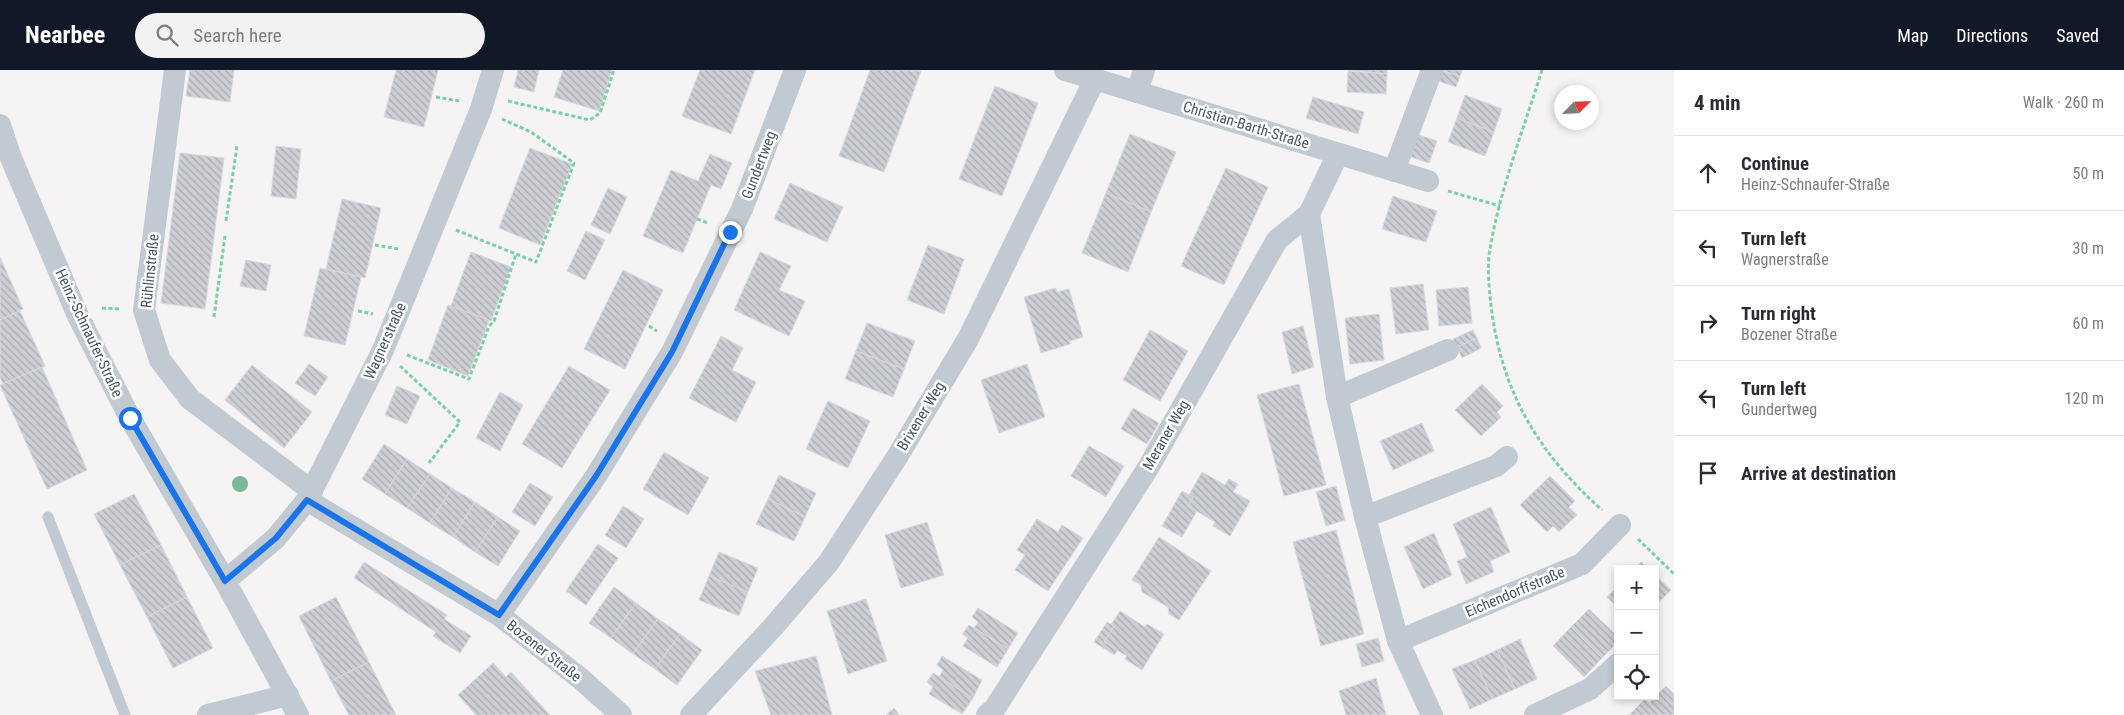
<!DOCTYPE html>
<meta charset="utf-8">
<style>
:root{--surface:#fff;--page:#f2f2f3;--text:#2b2b33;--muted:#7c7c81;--line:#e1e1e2;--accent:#111827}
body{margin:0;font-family:"Roboto Condensed",sans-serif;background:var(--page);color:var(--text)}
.controls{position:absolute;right:15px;bottom:15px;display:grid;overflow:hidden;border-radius:0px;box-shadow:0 2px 8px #0003}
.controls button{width:45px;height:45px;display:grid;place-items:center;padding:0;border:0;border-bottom:1px solid var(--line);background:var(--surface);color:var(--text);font:25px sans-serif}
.compass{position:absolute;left:1554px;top:15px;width:45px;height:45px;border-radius:50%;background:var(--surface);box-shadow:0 2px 8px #0003;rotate:66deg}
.stop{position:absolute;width:15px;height:15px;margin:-11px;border:4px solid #1a73e8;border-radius:50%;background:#fff}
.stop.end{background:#1a73e8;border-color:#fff;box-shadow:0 1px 5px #0008}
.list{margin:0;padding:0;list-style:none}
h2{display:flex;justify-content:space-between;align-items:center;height:65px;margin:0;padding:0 20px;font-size:21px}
h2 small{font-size:16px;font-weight:400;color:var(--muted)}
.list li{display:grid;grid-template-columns:32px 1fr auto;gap:15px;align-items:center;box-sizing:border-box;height:75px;padding:0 20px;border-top:1px solid var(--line)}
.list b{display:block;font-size:19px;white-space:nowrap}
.list p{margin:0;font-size:16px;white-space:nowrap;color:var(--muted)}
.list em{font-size:16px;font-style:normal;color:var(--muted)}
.icon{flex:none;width:28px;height:28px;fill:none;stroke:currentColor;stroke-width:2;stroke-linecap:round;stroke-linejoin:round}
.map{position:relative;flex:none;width:1674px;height:645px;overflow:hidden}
header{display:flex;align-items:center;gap:30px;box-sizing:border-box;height:70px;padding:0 25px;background:var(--accent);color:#fff}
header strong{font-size:24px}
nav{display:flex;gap:28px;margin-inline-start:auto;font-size:18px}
.search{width:350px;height:45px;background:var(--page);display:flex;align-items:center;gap:12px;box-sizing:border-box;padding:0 18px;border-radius:28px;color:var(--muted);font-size:19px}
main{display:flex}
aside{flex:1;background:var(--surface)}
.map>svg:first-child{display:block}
.building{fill:url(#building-back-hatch);stroke:#d7d9de}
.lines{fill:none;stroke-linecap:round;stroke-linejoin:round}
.path{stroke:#7ad0a6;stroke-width:3;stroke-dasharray:4 2.5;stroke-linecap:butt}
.lane{stroke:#c1cad2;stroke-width:11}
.street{stroke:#c1cad2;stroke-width:22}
.tree{fill:#7bb799}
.route{stroke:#1a73e8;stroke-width:6}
.labels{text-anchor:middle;stroke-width:5;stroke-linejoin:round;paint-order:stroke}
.street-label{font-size:15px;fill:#4a5661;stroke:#fff}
</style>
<header>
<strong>Nearbee</strong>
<div class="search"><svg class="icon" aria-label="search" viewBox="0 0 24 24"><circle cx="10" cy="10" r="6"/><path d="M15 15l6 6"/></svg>Search here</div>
<nav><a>Map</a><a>Directions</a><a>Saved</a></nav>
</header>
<main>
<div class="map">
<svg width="1674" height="645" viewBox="0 0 1674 645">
<defs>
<pattern id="building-back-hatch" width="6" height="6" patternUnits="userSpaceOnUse" patternTransform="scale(1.25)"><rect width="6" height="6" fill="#cdcfd5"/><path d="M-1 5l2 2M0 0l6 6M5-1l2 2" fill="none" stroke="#a8abb0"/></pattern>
</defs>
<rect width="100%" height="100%" fill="#f5f3f3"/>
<g class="building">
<polygon points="190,0 234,0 230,32 186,26"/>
<polygon points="396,0 438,0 424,57 384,47"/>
<polygon points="518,0 539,0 534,22 514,17"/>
<polygon points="563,0 612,0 599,41 554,27"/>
<polygon points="700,0 755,0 731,64 682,46"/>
<polygon points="870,0 921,1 884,102 839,86"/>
<polygon points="1348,0 1387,0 1387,4"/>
<polygon points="1440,0 1460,6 1456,17 1435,10"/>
<polygon points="1440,0 1462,0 1460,6"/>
<polygon points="1348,1 1387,4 1386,24 1347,22"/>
<polygon points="995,16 1038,33 1002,126 959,109"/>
<polygon points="1465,25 1502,39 1494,62 1457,48"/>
<polygon points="1313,27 1364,42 1358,64 1306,48"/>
<polygon points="1457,48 1494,62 1485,86 1448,72"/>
<polygon points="1130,64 1176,82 1151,142 1106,123"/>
<polygon points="1416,64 1437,71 1429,93 1408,86"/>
<polygon points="276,76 301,79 296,129 271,126"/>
<polygon points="530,78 572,94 540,175 499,158"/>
<polygon points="180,83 224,88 205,239 161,233"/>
<polygon points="710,84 732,93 721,119 711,115 683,183 643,166 671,100 698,111"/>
<polygon points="1226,98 1268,117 1224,215 1181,196"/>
<polygon points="790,113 843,137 827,172 774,149"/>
<polygon points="608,118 627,127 610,164 591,155"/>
<polygon points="1106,123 1151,142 1128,202 1082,183"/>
<polygon points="1393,126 1437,141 1426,172 1382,159"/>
<polygon points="342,129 381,138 365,208 326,199"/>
<polygon points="586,161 605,170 585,210 567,201"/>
<polygon points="928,175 964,189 944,244 907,230"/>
<polygon points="471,182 511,197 491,251 451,236"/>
<polygon points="760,182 791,196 779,220 805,231 789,266 734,240"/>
<polygon points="0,187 23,239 0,250"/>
<polygon points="246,190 271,195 266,221 240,216"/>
<polygon points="320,198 361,207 345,275 304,266"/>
<polygon points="623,200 663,220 625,299 584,279"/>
<polygon points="1423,214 1429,260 1396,264 1390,218"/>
<polygon points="1468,217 1472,253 1439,256 1436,220"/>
<polygon points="1056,218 1057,222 1069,219 1083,267 1070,271 1070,274 1041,283 1024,227"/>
<polygon points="448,235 489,250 468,306 428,290"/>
<polygon points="20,241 45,296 3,314 0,307 0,250"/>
<polygon points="1379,244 1384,290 1350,294 1345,248"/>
<polygon points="867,253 915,271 904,299 856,281"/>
<polygon points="1303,256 1314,297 1292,304 1282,262"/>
<polygon points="1150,260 1188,281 1160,331 1123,310"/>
<polygon points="1473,260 1477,268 1457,277 1453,269"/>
<polygon points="721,266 743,278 732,300 756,312 736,352 689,328"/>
<polygon points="1477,268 1481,278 1462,288 1457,277"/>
<polygon points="856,281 904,299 893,327 845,309"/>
<polygon points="309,294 328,307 315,326 295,313"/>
<polygon points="1027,294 1045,347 999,363 981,310"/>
<polygon points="252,295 312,342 284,378 225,330"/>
<polygon points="569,296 610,320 562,398 522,374"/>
<polygon points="42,297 87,400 47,419 0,315"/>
<polygon points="1299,314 1326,415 1284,426 1257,325"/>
<polygon points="1482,314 1503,336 1497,342 1501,347 1481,366 1455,340"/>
<polygon points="397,316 420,326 407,354 385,345"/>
<polygon points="500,322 523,335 500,381 476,368"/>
<polygon points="828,331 870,351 848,398 806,379"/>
<polygon points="1133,338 1159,353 1147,374 1121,359"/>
<polygon points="1422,353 1434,381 1393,400 1380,371"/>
<polygon points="384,374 407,389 385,424 362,409"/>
<polygon points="1089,376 1124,396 1106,427 1071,406"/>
<polygon points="664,382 709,408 688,445 643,419"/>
<polygon points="407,389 430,404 407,438 385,424"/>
<polygon points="1202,402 1225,415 1229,409 1238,414 1233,422 1250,431 1230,466 1213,456 1215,452 1188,436 1193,427 1189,425"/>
<polygon points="430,404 452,418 430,453 407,438"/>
<polygon points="779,405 816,423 805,447 768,429"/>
<polygon points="1550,406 1575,431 1569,437 1577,445 1559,462 1553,456 1547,462 1520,435"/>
<polygon points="530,413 553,427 535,456 512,442"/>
<polygon points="1336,416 1345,450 1326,456 1316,422"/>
<polygon points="452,418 475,432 453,467 430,453"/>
<polygon points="1182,421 1193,427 1188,436 1197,441 1182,467 1162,456"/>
<polygon points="134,424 161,475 120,495 94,444"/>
<polygon points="768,429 805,447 794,471 756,454"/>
<polygon points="475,432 498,447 475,482 453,467"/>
<polygon points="623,436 644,449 626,478 605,465"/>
<polygon points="1491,437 1510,482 1490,491 1494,502 1466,514 1457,491 1467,487 1453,454"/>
<polygon points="498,447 520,461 498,496 475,482"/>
<polygon points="1037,449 1058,462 1062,455 1083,468 1048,521 1015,500 1025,485 1017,480"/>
<polygon points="927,452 944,505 901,518 885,465"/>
<polygon points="1336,460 1364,564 1321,576 1293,472"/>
<polygon points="1434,463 1452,505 1423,519 1404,477"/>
<polygon points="1159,467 1211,501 1179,550 1169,544 1168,537 1142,522 1141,515 1132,510"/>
<polygon points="598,474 618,488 586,535 566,521"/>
<polygon points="161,475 187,527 147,547 120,495"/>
<polygon points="719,482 758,498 748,522 709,506"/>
<polygon points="364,492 447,545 444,549 471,566 460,583 433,566 436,562 354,508"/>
<polygon points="1641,492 1649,499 1635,499"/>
<polygon points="1655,505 1671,520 1655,536"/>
<polygon points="709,506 748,522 739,546 699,530"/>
<polygon points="1618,516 1618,538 1607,527"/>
<polygon points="614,517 636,533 611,568 589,553"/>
<polygon points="187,527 213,578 173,598 147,547"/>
<polygon points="336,527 369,592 331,611 299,546"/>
<polygon points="866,529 887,591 848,604 827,541"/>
<polygon points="636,533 658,549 633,584 611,568"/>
<polygon points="978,538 1018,563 1008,579 974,558 978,552 972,547"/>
<polygon points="1589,539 1618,567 1618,572 1602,588 1571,557"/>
<polygon points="1120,541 1145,557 1147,554 1164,564 1142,600 1125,589 1127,586 1104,572 1114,556 1111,555"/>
<polygon points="658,549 680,564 655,599 633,584"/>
<polygon points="1107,552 1114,556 1104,572 1118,580 1114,585 1094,572"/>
<polygon points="969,555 1008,579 997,597 963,576 968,568 962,564"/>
<polygon points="1571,557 1602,588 1584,607 1553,576"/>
<polygon points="680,564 702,580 677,615 655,599"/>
<polygon points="1378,568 1384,591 1362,597 1356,574"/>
<polygon points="1520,569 1537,609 1515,619 1497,580"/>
<polygon points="1497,580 1515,619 1492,629 1475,590"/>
<polygon points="816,586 832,645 771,645 755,601"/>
<polygon points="942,586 982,610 973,628 939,607 943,600 937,595"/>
<polygon points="1475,590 1492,629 1470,639 1452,599"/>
<polygon points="369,592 396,645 349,645 331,611"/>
<polygon points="493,593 506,607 511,602 550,645 476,645 458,625"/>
<polygon points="933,603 973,628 962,644 929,624 933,617 927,612"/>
<polygon points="1376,608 1386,645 1346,645 1339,621"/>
<polygon points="1666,616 1674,624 1674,645 1661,645 1649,633"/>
<polygon points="1645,629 1661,645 1629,645"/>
<polygon points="894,638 899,645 886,645"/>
</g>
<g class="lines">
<g class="path">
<path d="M1542,0c-18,58 -42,119 -52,179 -3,17 -1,38 1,56 10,86 47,148 111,205"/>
<polyline points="436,27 460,31"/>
<polyline points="508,31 590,50 600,43 614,0"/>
<polyline points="1448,121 1500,136"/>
<polyline points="697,149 708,153"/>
<polyline points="226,151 237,76"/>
<polyline points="456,160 536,192 574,93 531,62 502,49"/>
<polyline points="375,175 399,179"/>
<polyline points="102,238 121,239"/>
<polyline points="358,241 373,244"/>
<polyline points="214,247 225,166"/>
<polyline points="649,256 657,261"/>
<polyline points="407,285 469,309 489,256 494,251 516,184"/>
<polyline points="400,296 460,352 429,393"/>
<polyline points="1638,469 1674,504"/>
</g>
<polyline class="lane" points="48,447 125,645"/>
<g class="street">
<polyline points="175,0 144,240 160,290 190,329 312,421"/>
<polyline points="1065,0 1428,111"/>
<polyline points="1137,22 1144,0"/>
<polyline points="0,55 11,88 78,246 130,348 225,511 298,645"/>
<polyline points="1394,101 1432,0"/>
<polyline points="1309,144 1337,327 1365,447 1398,571 1432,645"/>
<polyline points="1337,327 1448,280"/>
<polyline points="307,430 499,545 581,609 621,645"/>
<polyline points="1365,447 1496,396 1507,387"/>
<polyline points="225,511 276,468 307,430 383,280 481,39 493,0"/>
<polyline points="499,545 596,406 672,282 742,139 795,0"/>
<polyline points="1398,571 1582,494 1620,455"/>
<polyline points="208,645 288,625"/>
<polyline points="691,645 773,557 829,492 897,387 968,269 1095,9"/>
<polyline points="987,645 995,638 1148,398 1277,170 1309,144 1338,84"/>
<polyline points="1535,645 1590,619 1618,594"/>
</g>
</g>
<circle class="tree" cx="240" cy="414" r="8"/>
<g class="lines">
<polyline class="route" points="130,348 225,511 276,468 307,430 499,545 596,406 672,282 730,162"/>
</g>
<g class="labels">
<g class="street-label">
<text transform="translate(1246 55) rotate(17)" y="5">Christian-Barth-Straße</text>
<text transform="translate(759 95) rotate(-69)" y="5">Gundertweg</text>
<text transform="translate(150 201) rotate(-84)" y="5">Rühlinstraße</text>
<text transform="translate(89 263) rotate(65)" y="5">Heinz-Schnaufer-Straße</text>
<text transform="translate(385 271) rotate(-66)" y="5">Wagnerstraße</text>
<text transform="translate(921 346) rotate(-59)" y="5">Brixener Weg</text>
<text transform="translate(1166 365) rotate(-60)" y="5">Meraner Weg</text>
<text transform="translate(1515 522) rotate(-23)" y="5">Eichendorffstraße</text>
<text transform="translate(544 581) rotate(38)" y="5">Bozener Straße</text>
</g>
</g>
</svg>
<div class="controls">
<button>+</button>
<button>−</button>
<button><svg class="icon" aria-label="locate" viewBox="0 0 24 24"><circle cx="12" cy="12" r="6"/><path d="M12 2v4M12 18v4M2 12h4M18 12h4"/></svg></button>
</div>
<svg class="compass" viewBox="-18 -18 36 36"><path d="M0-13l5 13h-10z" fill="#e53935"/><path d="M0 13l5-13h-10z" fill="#7c7c81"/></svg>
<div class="stop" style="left:130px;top:348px"></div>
<div class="stop end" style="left:730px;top:162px"></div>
</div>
<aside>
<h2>4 min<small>Walk · 260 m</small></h2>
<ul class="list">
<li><svg class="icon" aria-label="ahead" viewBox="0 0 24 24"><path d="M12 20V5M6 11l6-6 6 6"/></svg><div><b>Continue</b><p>Heinz-Schnaufer-Straße</p></div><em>50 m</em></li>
<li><svg class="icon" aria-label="left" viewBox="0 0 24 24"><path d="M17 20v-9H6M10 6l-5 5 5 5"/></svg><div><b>Turn left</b><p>Wagnerstraße</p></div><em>30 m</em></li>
<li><svg class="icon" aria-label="right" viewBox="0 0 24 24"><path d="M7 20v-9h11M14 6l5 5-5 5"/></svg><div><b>Turn right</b><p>Bozener Straße</p></div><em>60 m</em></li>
<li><svg class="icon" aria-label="left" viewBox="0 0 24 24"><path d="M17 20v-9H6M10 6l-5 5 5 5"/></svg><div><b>Turn left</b><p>Gundertweg</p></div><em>120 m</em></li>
<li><svg class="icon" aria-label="arrive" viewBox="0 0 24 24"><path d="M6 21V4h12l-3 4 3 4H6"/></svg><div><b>Arrive at destination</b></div></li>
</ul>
</aside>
</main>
